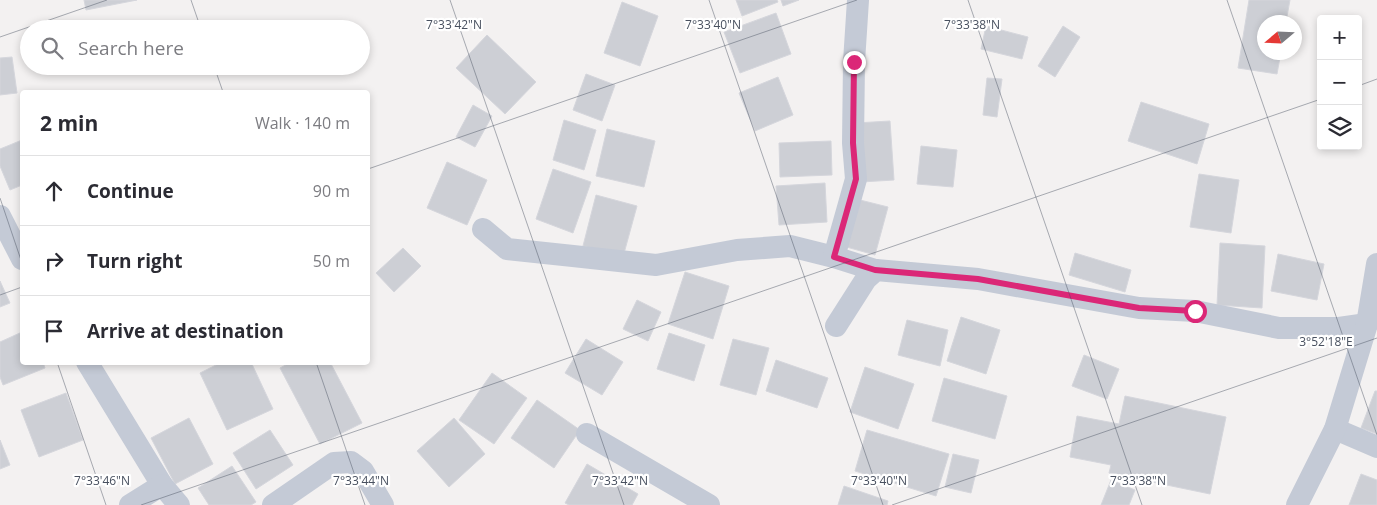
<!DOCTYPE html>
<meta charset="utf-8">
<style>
:root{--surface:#fff;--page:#f7f7f7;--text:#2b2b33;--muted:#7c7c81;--line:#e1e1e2}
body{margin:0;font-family:"Open Sans",sans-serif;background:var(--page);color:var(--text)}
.controls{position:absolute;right:15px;top:15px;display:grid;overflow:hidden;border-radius:5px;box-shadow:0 2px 8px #0003}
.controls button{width:45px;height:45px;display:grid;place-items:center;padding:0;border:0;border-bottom:1px solid var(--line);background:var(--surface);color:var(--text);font:25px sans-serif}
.compass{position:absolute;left:1257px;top:15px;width:45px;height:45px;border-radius:50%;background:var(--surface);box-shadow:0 2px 8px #0003;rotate:251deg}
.stop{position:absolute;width:15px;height:15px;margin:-11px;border:4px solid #db2777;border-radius:50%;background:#fff}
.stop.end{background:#db2777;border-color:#fff;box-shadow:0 1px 5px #0008}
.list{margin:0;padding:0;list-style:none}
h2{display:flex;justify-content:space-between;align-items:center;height:65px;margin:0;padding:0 20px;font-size:21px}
h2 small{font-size:16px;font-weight:400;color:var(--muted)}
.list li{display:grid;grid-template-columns:32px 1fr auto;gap:15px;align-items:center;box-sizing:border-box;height:70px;padding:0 20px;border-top:1px solid var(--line)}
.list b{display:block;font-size:19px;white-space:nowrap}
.list em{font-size:16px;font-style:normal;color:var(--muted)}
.icon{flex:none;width:28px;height:28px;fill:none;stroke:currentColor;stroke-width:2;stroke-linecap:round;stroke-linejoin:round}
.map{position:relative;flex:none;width:1377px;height:505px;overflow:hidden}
.search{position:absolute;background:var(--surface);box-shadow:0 2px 8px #0003;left:20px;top:20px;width:350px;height:55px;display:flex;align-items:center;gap:12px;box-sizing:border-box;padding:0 18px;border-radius:28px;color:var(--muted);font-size:19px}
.panel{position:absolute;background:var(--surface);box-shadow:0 2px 8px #0003;left:20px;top:90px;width:350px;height:275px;border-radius:5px}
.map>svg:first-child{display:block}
.building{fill:#cdcfd5;stroke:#d5d6dc}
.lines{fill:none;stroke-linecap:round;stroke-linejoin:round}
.minor{stroke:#c4cad6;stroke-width:22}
.route{stroke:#db2777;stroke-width:6}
.ticks{fill:none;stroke:#48505f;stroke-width:1;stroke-opacity:0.45}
.ticks-label{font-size:12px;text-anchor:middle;fill:#48505f;stroke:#fff;stroke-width:4.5;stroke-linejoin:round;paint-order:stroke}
</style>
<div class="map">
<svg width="1377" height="505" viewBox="0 0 1377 505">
<rect width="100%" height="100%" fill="#f3f1f1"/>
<g class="building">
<polygon points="84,0 137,0 86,10"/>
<polygon points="736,0 777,0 778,2 742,16"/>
<polygon points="781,0 799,0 783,6"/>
<polygon points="1249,0 1290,0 1286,22 1264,22 1264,52 1281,52 1277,74 1238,68"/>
<polygon points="622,2 658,16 640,66 604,53"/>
<polygon points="776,13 791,54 740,73 724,32"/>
<polygon points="986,26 1028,37 1022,59 981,49"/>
<polygon points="1063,26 1080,37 1055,77 1038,66"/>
<polygon points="487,35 536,82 505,114 456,68"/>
<polygon points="12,57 17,93 0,95 0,58"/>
<polygon points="586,74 615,85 602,121 573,110"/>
<polygon points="778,77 793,115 755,131 739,93"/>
<polygon points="987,78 1002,79 997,117 983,115"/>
<polygon points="1141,102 1209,124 1197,164 1128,141"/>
<polygon points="473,105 492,116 475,147 456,137"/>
<polygon points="564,120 596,130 584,170 553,160"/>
<polygon points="890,121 894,180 861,182 856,123"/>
<polygon points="607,129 655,141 644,187 596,176"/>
<polygon points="22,140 22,185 10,190 0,166 0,149"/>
<polygon points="831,141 832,175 780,177 779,143"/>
<polygon points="921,146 957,150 953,187 917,184"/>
<polygon points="447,162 487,180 467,225 427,208"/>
<polygon points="553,169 591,182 573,233 536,219"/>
<polygon points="1199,174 1239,180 1231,233 1190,227"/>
<polygon points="825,183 827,222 779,225 776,186"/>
<polygon points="596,195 637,206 623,257 583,246"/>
<polygon points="856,199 888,207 875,255 843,246"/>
<polygon points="1220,243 1265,246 1262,308 1217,305"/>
<polygon points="403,248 421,266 394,292 376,273"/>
<polygon points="1075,253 1131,270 1125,292 1069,275"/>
<polygon points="1278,254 1324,264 1317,300 1271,291"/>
<polygon points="685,272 729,286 713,339 668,324"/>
<polygon points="0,281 10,303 0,307"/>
<polygon points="637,300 661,312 648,341 623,329"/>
<polygon points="961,317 1000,330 986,374 947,361"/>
<polygon points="907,320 948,330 940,366 898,355"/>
<polygon points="22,332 22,362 43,362 45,368 3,385 0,377 0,342"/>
<polygon points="669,333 705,345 694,381 657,369"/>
<polygon points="586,339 623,362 602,395 565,373"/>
<polygon points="733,339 769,348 756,395 720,385"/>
<polygon points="1084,355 1119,369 1107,399 1072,386"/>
<polygon points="776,360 828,378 817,408 766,391"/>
<polygon points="222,362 251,362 273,409 227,430 200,373"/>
<polygon points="291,362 330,362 362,423 320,444 280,368"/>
<polygon points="865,367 914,384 898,429 850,412"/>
<polygon points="492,373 527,398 494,444 459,420"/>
<polygon points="944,378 1007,396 995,439 932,421"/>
<polygon points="1375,391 1377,391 1377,434 1361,428"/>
<polygon points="66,393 83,440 39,457 21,410"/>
<polygon points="1125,396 1226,417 1210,494 1109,473 1111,465 1070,457 1077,416 1119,424"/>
<polygon points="537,400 580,430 554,468 511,438"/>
<polygon points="189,418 213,464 175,484 151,438"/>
<polygon points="454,418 485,454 449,487 417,451"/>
<polygon points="270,430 293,465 256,489 233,453"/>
<polygon points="867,430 949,454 936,496 855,471"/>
<polygon points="0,440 10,465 0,469"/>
<polygon points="953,454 979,460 971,493 945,487"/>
<polygon points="587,464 638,494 632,505 569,505 565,503"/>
<polygon points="232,466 256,502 251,505 209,505 198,488"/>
<polygon points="1361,474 1377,480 1377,505 1349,505"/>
<polygon points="1111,480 1135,490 1129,505 1101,505"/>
<polygon points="844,486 888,501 887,505 838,505"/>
</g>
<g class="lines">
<g class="minor">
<polyline points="0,216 22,259"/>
<polyline points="483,229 507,249 573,256 656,265 737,250 790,246 834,257 875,270"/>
<polyline points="834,257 856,179 853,143 854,62 858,0"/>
<polyline points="836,326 866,279 876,270 978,279 1139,308 1195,311 1279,328 1339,328 1367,324"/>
<polyline points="87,362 162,485 179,505"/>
<polyline points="1335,429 1377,447"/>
<polyline points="587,434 709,505"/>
<polyline points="130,505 162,485"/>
<polyline points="273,505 334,463 351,462 363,471 383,505"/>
<polyline points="1297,505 1335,429 1367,324 1377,264"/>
</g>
</g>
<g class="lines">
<polyline class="route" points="854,62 853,143 856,179 834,257 875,270 978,279 1139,308 1195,311"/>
</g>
<path class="ticks" d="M191,0l10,29M450,0l174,505M709,0l174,505M968,0l174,505M1227,0l150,435M0,37l107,-37M214,66l9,26M1358,86l19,-7M368,169l489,-169M0,198l22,65M0,295l22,-8M57,362l49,143M316,362l49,143M141,505l1180,-406M892,505l485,-167"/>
<g class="ticks-label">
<text x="454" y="29">7°33'42"N</text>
<text x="713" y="29">7°33'40"N</text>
<text x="972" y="29">7°33'38"N</text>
<text x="1326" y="346">3°52'18"E</text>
<text x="102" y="485">7°33'46"N</text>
<text x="361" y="485">7°33'44"N</text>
<text x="620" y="485">7°33'42"N</text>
<text x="879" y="485">7°33'40"N</text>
<text x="1138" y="485">7°33'38"N</text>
</g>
</svg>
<div class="controls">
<button>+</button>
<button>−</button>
<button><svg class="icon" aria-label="layers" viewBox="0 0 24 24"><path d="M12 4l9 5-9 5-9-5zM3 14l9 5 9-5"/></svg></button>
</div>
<svg class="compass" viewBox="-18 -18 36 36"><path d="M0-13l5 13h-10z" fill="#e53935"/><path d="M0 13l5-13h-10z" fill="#7c7c81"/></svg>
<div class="stop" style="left:1195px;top:311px"></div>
<div class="stop end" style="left:854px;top:62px"></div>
<div class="search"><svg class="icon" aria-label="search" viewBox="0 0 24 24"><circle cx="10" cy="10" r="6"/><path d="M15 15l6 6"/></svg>Search here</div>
<section class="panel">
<h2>2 min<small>Walk · 140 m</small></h2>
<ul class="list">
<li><svg class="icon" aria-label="ahead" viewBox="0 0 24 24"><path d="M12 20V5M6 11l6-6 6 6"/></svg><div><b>Continue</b></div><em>90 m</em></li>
<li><svg class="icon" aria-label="right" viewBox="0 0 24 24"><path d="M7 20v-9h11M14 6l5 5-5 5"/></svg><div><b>Turn right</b></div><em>50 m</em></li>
<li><svg class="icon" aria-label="arrive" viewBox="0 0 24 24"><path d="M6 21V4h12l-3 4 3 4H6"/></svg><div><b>Arrive at destination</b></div></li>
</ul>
</section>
</div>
